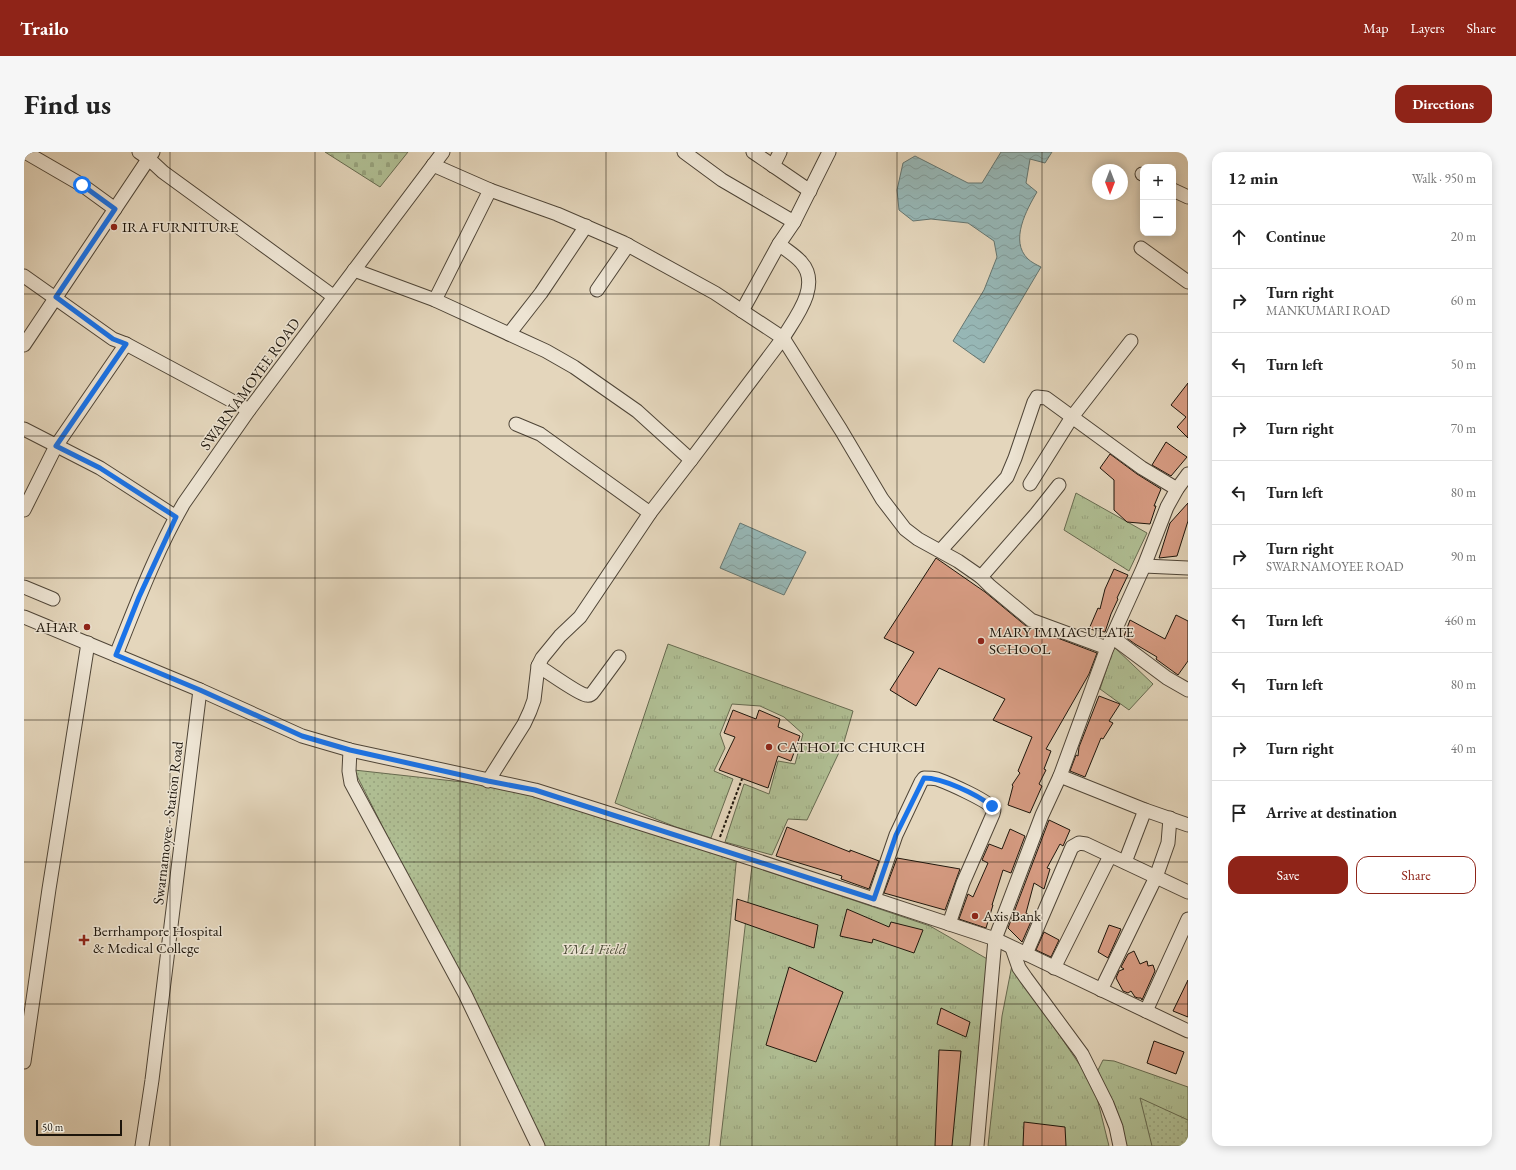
<!DOCTYPE html>
<meta charset="utf-8">
<style>
:root{--surface:#fff;--page:#f6f6f6;--text:#222;--muted:#767676;--line:#e0e0e0;--accent:#8f2418}
body{margin:0;font-family:"EB Garamond",serif;background:var(--page);color:var(--text)}
.controls{position:absolute;right:12px;top:12px;display:grid;overflow:hidden;border-radius:8px;box-shadow:0 2px 10px #0003}
.controls button{width:36px;height:36px;display:grid;place-items:center;padding:0;border:0;border-bottom:1px solid var(--line);background:var(--surface);color:var(--text);font:20px sans-serif}
.compass{position:absolute;left:1068px;top:12px;width:36px;height:36px;border-radius:50%;background:var(--surface);box-shadow:0 2px 10px #0003;rotate:180deg}
.scale{position:absolute;left:12px;bottom:10px;width:86px;box-sizing:border-box;padding-left:4px;border:2px solid #1d150b;border-top:0;font-size:11px;line-height:14px;white-space:nowrap;color:#1d150b;-webkit-text-stroke:3px #ede4d3;paint-order:stroke}
.stop{position:absolute;width:12px;height:12px;margin:-9px;border:3px solid #1a73e8;border-radius:50%;background:#fff}
.stop.end{background:#1a73e8;border-color:#fff;box-shadow:0 1px 4px #0008}
.list{margin:0;padding:0;list-style:none}
h2{display:flex;justify-content:space-between;align-items:center;height:52px;margin:0;padding:0 16px;font-size:17px}
h2 small{font-size:13px;font-weight:400;color:var(--muted)}
.list li{display:grid;grid-template-columns:26px 1fr auto;gap:12px;align-items:center;box-sizing:border-box;height:64px;padding:0 16px;border-top:1px solid var(--line)}
.list b{display:block;font-size:15px;white-space:nowrap}
.list p{margin:0;font-size:13px;white-space:nowrap;color:var(--muted)}
.list em{font-size:13px;font-style:normal;color:var(--muted)}
.actions{display:flex;gap:8px;padding:12px 16px}
.actions a{flex:1;padding:9px 0;border:1px solid var(--accent);border-radius:12px;text-align:center;font-size:14px;color:var(--accent)}
.actions .main{background:var(--accent);color:#fff}
.icon{flex:none;width:22px;height:22px;fill:none;stroke:currentColor;stroke-width:2;stroke-linecap:round;stroke-linejoin:round}
.map{position:relative;flex:none;width:1164px;height:994px;overflow:hidden;border-radius:12px}
header{display:flex;align-items:center;gap:24px;box-sizing:border-box;height:56px;padding:0 20px;background:var(--accent);color:#fff}
header strong{font-size:19px}
nav{display:flex;gap:22px;margin-inline-start:auto;font-size:14px}
.intro{display:flex;align-items:center;justify-content:space-between;box-sizing:border-box;height:96px;padding:0 24px}
h1{margin:0;font-size:28px}
.button{padding:10px 18px;border-radius:12px;background:var(--accent);color:#fff;font-size:14px;font-weight:700}
main{display:flex;gap:24px;padding:0 24px}
aside{flex:1;background:var(--surface);border-radius:12px;box-shadow:0 2px 10px #0003}
.map>svg:first-child{display:block}
.grass{fill:url(#grass-tufts);stroke:#666a50}
.cemetery{fill:url(#cemetery-stones);stroke:#666a50}
.park{fill:url(#park-dots);stroke:#666a50}
.water{fill:url(#water-waves);stroke:#667772}
.building{fill:#d79c83;stroke:#1d150b}
.lines{fill:none;stroke-linecap:round;stroke-linejoin:round}
.minor-casing{stroke:#4f4537;stroke-width:15}
.path{stroke:#1d150b;stroke-width:2;stroke-dasharray:3 2;stroke-linecap:butt}
.minor{stroke:#ede4d3;stroke-width:13}
.route{stroke:#1a73e8;stroke-width:5}
.grid{fill:none;stroke:#1d150b;stroke-width:1;stroke-opacity:0.55}
.poi-dot{fill:#8f2418;stroke:#ede4d3;stroke-width:1.5}
.labels{text-anchor:middle;stroke-width:3;stroke-linejoin:round;paint-order:stroke}
.poi-label{font-size:15px;fill:#1d150b;stroke:#ede4d3;text-anchor:start}
.street-label{font-size:15px;fill:#1d150b;stroke:#ede4d3}
.park-label{font-size:15px;font-style:italic;fill:#50503b;stroke:#ede4d3}
</style>
<header>
<strong>Trailo</strong>
<nav><a>Map</a><a>Layers</a><a>Share</a></nav>
</header>
<div class="intro"><h1>Find us</h1><a class="button">Directions</a></div>
<main>
<div class="map">
<svg width="1164" height="994" viewBox="0 0 1164 994">
<defs>
<pattern id="grass-tufts" width="24" height="20" patternUnits="userSpaceOnUse"><rect width="24" height="20" fill="#b0bf94"/><path d="M3 7l-1-3M5 7V3M7 7l1-3M15 17l-1-3M17 17v-4M19 17l1-3" fill="none" stroke="#97a37e"/></pattern>
<pattern id="cemetery-stones" width="16" height="16" patternUnits="userSpaceOnUse"><rect width="16" height="16" fill="#b0bf94"/><path d="M2 7V4a2 2 0 0 1 4 0v3zM10 15v-3a2 2 0 0 1 4 0v3z" fill="#97a37e"/></pattern>
<pattern id="park-dots" width="8" height="8" patternUnits="userSpaceOnUse"><rect width="8" height="8" fill="#b0bf94"/><path d="M2 2h.1M6 6h.1" fill="none" stroke="#97a37e" stroke-width="1.8" stroke-linecap="round"/></pattern>
<pattern id="water-waves" width="16" height="10" patternUnits="userSpaceOnUse"><rect width="16" height="10" fill="#97b8b7"/><path d="M0 5q4-4 8 0t8 0" fill="none" stroke="#829d9c"/></pattern>
</defs>
<rect width="100%" height="100%" fill="#e4d6bc"/>
<filter id="stains"><feTurbulence type="fractalNoise" baseFrequency=".005" numOctaves="4"/><feColorMatrix values="0 0 0 0 .2 0 0 0 0 .09 0 0 0 0 .02 0 0 0 .5 -.17"/></filter>
<radialGradient id="worn" r=".72"><stop offset=".6" stop-color="#630" stop-opacity="0"/><stop offset="1" stop-color="#630" stop-opacity=".3"/></radialGradient>
<g class="grass">
<polygon points="1052,341 1123,381 1105,419 1040,378"/>
<polygon points="644,492 829,559 820,590 783,668 764,667 748,703 701,690 720,632 745,642 754,609 771,612 779,582 760,565 736,554 708,552 696,582 701,596 690,619 709,627 687,686 652,675 591,651"/>
<polygon points="1090,495 1129,532 1105,558 1076,537"/>
<polygon points="728,714 906,774 972,812 954,994 696,994"/>
<polygon points="988,813 1070,934 1085,994 964,994 978,864"/>
<polygon points="1079,908 1090,909 1164,935 1164,994 1094,994 1080,936 1074,918"/>
</g>
<polygon class="cemetery" points="301,0 384,0 356,35"/>
<g class="park">
<polygon points="330,618 511,638 713,702 685,994 520,994"/>
<polygon points="1116,946 1164,968 1164,994 1128,994"/>
</g>
<g class="water">
<path d="M977,0h51l-7,11 -15,-4 -4,24 11,9c-10,17 -28,49 -9,67 3,3 9,6 13,8l-57,96 -31,-22 31,-51 13,-33 -3,-16 -26,-18 -37,-4 -18,2 -14,-11 -2,-20 6,-27 12,-7 53,27h14z"/>
<polygon points="716,371 782,400 760,443 696,416"/>
</g>
<g class="building">
<polygon points="1164,231 1164,286 1153,275 1162,265 1147,253"/>
<polygon points="1142,290 1163,305 1147,324 1128,313"/>
<polygon points="1086,302 1113,322 1137,337 1130,354 1132,354 1126,372 1103,370 1090,358 1090,328 1076,316"/>
<polygon points="1164,351 1164,369 1153,404 1135,406 1146,371"/>
<polygon points="912,406 961,440 1002,474 1073,501 1065,522 1022,597 1027,599 1020,617 1022,618 1015,632 1018,634 1006,661 984,653 989,634 988,633 996,621 994,619 1008,585 969,568 981,547 915,516 892,554 866,538 890,500 860,486"/>
<polygon points="1090,417 1104,423 1093,446 1094,447 1087,462 1081,480 1065,477 1074,456 1076,457 1081,437"/>
<polygon points="1152,463 1164,469 1164,509 1154,523 1132,507 1133,505 1111,492 1100,484 1106,468 1141,487"/>
<polygon points="1075,544 1096,552 1085,569 1089,571 1079,587 1077,586 1061,625 1046,619 1052,603 1054,604 1055,595"/>
<polygon points="709,558 732,567 735,558 756,567 754,575 776,584 767,609 754,604 744,636 695,618 711,585 700,581"/>
<polygon points="1025,668 1046,678 1039,694 1036,692 1023,716 1026,717 1020,737 1010,731 1002,761 1009,765 998,790 984,776"/>
<polygon points="763,675 826,700 826,698 855,709 845,737 817,727 818,724 752,704"/>
<polygon points="986,677 1001,684 987,721 979,718 968,753 969,753 962,776 935,767 944,742 949,745 964,711 958,708 965,692 978,697"/>
<polygon points="873,706 936,717 921,758 860,741"/>
<polygon points="713,747 794,773 790,796 711,768"/>
<polygon points="823,757 865,775 867,770 899,778 890,801 849,787 848,791 816,784"/>
<polygon points="1085,773 1097,777 1084,806 1074,800"/>
<polygon points="1020,780 1035,788 1027,805 1012,798"/>
<polygon points="1110,799 1116,812 1123,809 1124,814 1129,813 1131,819 1118,848 1117,846 1114,846 1111,845 1107,839 1104,841 1099,839 1092,826 1095,819 1100,817 1097,815 1104,802"/>
<polygon points="765,815 819,840 792,910 742,893"/>
<polygon points="1164,828 1164,865 1149,859"/>
<polygon points="917,856 946,870 942,885 913,872"/>
<polygon points="1130,889 1160,900 1152,922 1123,911"/>
<polygon points="915,898 937,899 928,994 911,994"/>
<polygon points="1000,970 1041,975 1042,994 999,994"/>
</g>
<g class="lines">
<defs>
<g id="minor">
<polyline points="1,0 58,33 91,57"/>
<polyline points="115,0 125,7 139,20 309,144"/>
<polyline points="660,0 698,28 770,70"/>
<polyline points="729,0 786,39"/>
<path d="M409,13l57,25 67,24 67,29 91,50 68,45c12,-20 39,-53 18,-76 -6,-7 -15,-12 -22,-18"/>
<polyline points="749,14 756,0"/>
<polyline points="1118,22 1119,22"/>
<polyline points="1149,38 1164,45"/>
<polyline points="1117,96 1164,130"/>
<polyline points="330,118 411,148 522,199 550,215 613,259 667,308 626,361 556,465 536,484 518,506 514,514 510,548 506,559 500,572 464,629"/>
<polyline points="0,124 89,187 102,192 225,258"/>
<polyline points="573,138 604,93"/>
<polyline points="411,148 466,38"/>
<polyline points="718,159 755,92 770,70 805,0"/>
<polyline points="485,182 517,141 562,74"/>
<polyline points="0,193 129,0"/>
<polyline points="492,272 516,282 626,361"/>
<polyline points="0,277 76,316 152,365"/>
<polyline points="667,308 759,186 817,278 858,347 881,377 894,387 934,409 957,425 966,434 1007,468 1083,496"/>
<polyline points="1006,332 1048,265 1107,189"/>
<polyline points="0,358 32,294 102,192"/>
<polyline points="917,398 983,325 991,306 1010,250 1013,245 1022,246 1118,316 1153,337"/>
<polyline points="1120,414 1164,416"/>
<polyline points="957,425 1012,362 1035,333"/>
<polyline points="0,435 29,447"/>
<polyline points="0,465 176,538 278,584 326,598 511,638 713,702 971,787 1164,879"/>
<polyline points="1088,485 1143,526 1164,538"/>
<path d="M92,503c20,-50 41,-106 68,-152l65,-93 194,-258"/>
<path d="M514,514c9,5 40,28 48,29 4,1 6,-1 8,-4l25,-34"/>
<polyline points="326,598 325,619 327,631 441,842 514,994"/>
<polyline points="1036,624 1121,658 1164,673"/>
<polyline points="1101,710 1121,658"/>
<path d="M850,747l22,-64 25,-53 3,-4c4,0 9,0 13,1 11,4 53,22 57,31l-1,4 -30,69 -14,41"/>
<polyline points="988,796 995,816 1002,826 1058,902 1083,952 1092,975 1096,994"/>
<polyline points="1002,802 1048,695 1055,691 1062,692 1164,740"/>
<polyline points="1030,816 1086,704"/>
<polyline points="1077,838 1132,725 1144,691 1146,666"/>
<polyline points="1122,859 1164,767"/>
<polyline points="0,910 25,737 64,491"/>
<polyline points="118,994 128,928 176,538"/>
<polyline points="953,994 971,787 1018,663 1036,624 1083,496 1120,414 1143,355 1153,337 1164,322"/>
</g>
</defs>
<use href="#minor" class="minor-casing"/>
<polyline class="path" points="696,685 718,627"/>
<use href="#minor" class="minor"/>
</g>
<g class="lines">
<path class="route" d="M58,33l33,24 -59,88 57,42 13,5 -70,102 44,22 76,49 -37,80 -23,58 84,35 102,46 48,14 138,31 47,9 339,109 22,-64 28,-57c19,0 52,16 68,28"/>
</g>
<path class="grid" d="M146,0v994M291,0v994M436,0v994M582,0v994M728,0v994M873,0v994M1018,0v994M0,142h1164M0,284h1164M0,426h1164M0,568h1164M0,710h1164M0,852h1164"/>
<g class="poi-dot">
<circle cx="90" cy="75" r="4"/>
<circle cx="63" cy="475" r="4"/>
<circle cx="957" cy="489" r="4"/>
<circle cx="745" cy="595" r="4"/>
<circle cx="951" cy="764" r="4"/>
<path d="M58 782h4v4h4v4h-4v4h-4v-4h-4v-4h4z"/>
</g>
<g class="labels">
<g class="poi-label">
<text x="98" y="80">IRA FURNITURE</text>
<text x="55" y="480" text-anchor="end">AHAR</text>
<text x="965" y="485">MARY IMMACULATE<tspan x="965" dy="17">SCHOOL</tspan></text>
<text x="753" y="600">CATHOLIC CHURCH</text>
<text x="959" y="769">Axis Bank</text>
<text x="69" y="784">Berrhampore Hospital<tspan x="69" dy="17">&amp; Medical College</tspan></text>
</g>
<g class="street-label">
<text transform="translate(226 232) rotate(-54)" y="5">SWARNAMOYEE ROAD</text>
<text transform="translate(144 671) rotate(-83)" y="5">Swarnamoyee - Station Road</text>
</g>
<g class="park-label">
<text x="570" y="802">YMA Field</text>
</g>
</g>
<rect width="100%" height="100%" filter="url(#stains)"/>
<rect width="100%" height="100%" fill="url(#worn)"/>
</svg>
<div class="controls">
<button>+</button>
<button>−</button>
</div>
<svg class="compass" viewBox="-18 -18 36 36"><path d="M0-13l5 13h-10z" fill="#e53935"/><path d="M0 13l5-13h-10z" fill="#767676"/></svg>
<div class="scale">50 m</div>
<div class="stop" style="left:58px;top:33px"></div>
<div class="stop end" style="left:968px;top:654px"></div>
</div>
<aside>
<h2>12 min<small>Walk · 950 m</small></h2>
<ul class="list">
<li><svg class="icon" aria-label="ahead" viewBox="0 0 24 24"><path d="M12 20V5M6 11l6-6 6 6"/></svg><div><b>Continue</b></div><em>20 m</em></li>
<li><svg class="icon" aria-label="right" viewBox="0 0 24 24"><path d="M7 20v-9h11M14 6l5 5-5 5"/></svg><div><b>Turn right</b><p>MANKUMARI ROAD</p></div><em>60 m</em></li>
<li><svg class="icon" aria-label="left" viewBox="0 0 24 24"><path d="M17 20v-9H6M10 6l-5 5 5 5"/></svg><div><b>Turn left</b></div><em>50 m</em></li>
<li><svg class="icon" aria-label="right" viewBox="0 0 24 24"><path d="M7 20v-9h11M14 6l5 5-5 5"/></svg><div><b>Turn right</b></div><em>70 m</em></li>
<li><svg class="icon" aria-label="left" viewBox="0 0 24 24"><path d="M17 20v-9H6M10 6l-5 5 5 5"/></svg><div><b>Turn left</b></div><em>80 m</em></li>
<li><svg class="icon" aria-label="right" viewBox="0 0 24 24"><path d="M7 20v-9h11M14 6l5 5-5 5"/></svg><div><b>Turn right</b><p>SWARNAMOYEE ROAD</p></div><em>90 m</em></li>
<li><svg class="icon" aria-label="left" viewBox="0 0 24 24"><path d="M17 20v-9H6M10 6l-5 5 5 5"/></svg><div><b>Turn left</b></div><em>460 m</em></li>
<li><svg class="icon" aria-label="left" viewBox="0 0 24 24"><path d="M17 20v-9H6M10 6l-5 5 5 5"/></svg><div><b>Turn left</b></div><em>80 m</em></li>
<li><svg class="icon" aria-label="right" viewBox="0 0 24 24"><path d="M7 20v-9h11M14 6l5 5-5 5"/></svg><div><b>Turn right</b></div><em>40 m</em></li>
<li><svg class="icon" aria-label="arrive" viewBox="0 0 24 24"><path d="M6 21V4h12l-3 4 3 4H6"/></svg><div><b>Arrive at destination</b></div></li>
</ul>
<div class="actions"><a class="main">Save</a><a>Share</a></div>
</aside>
</main>
